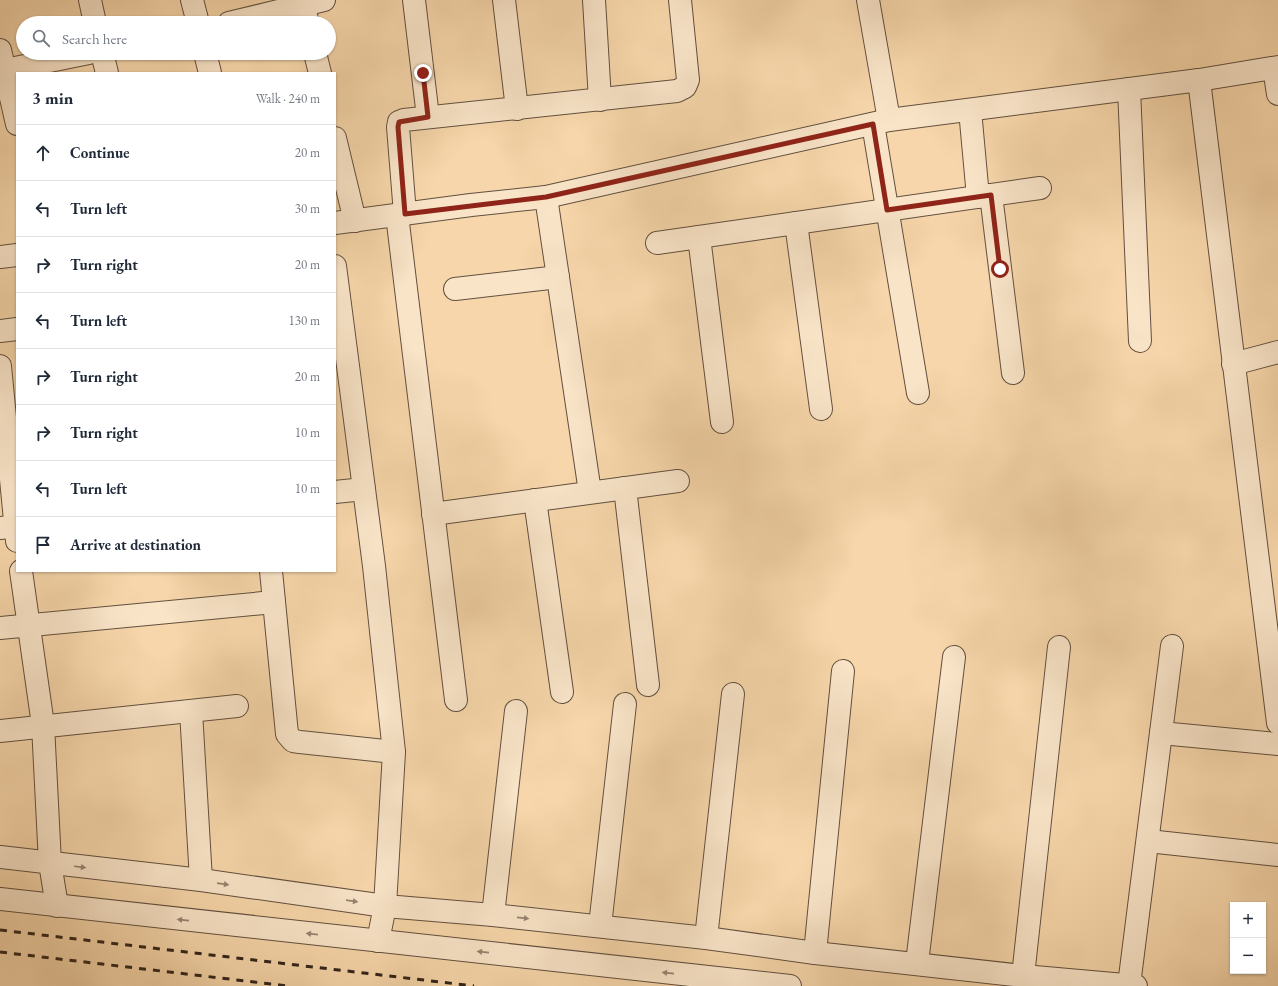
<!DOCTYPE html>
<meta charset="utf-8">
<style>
:root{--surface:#fff;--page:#f6f6f7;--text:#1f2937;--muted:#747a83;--line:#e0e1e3}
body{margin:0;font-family:"EB Garamond",serif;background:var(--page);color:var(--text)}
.controls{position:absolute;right:12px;bottom:12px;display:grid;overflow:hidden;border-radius:0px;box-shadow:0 1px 3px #0004}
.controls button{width:36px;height:36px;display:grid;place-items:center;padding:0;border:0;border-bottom:1px solid var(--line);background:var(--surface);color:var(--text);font:20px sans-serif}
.stop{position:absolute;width:12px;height:12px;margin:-9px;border:3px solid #8f2418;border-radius:50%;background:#fff}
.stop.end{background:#8f2418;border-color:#fff;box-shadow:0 1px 4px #0008}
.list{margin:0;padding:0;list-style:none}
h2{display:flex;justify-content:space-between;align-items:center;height:52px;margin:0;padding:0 16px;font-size:17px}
h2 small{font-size:13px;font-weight:400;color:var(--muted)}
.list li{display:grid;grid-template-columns:26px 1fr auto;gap:12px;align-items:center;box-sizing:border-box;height:56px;padding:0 16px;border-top:1px solid var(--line)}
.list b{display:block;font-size:15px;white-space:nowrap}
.list em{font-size:13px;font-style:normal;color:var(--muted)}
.icon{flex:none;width:22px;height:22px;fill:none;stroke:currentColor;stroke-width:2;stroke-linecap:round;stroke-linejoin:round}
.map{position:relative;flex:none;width:1278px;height:986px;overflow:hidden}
.search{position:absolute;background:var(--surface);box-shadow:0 1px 3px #0004;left:16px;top:16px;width:320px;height:44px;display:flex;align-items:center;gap:10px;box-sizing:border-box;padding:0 14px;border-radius:22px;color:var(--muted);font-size:15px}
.panel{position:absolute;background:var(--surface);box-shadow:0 1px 3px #0004;left:16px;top:72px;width:320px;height:500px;border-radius:0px}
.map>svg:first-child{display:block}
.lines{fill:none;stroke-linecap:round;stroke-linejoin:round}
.minor-casing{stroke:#62503f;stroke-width:24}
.tertiary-casing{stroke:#62503f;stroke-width:24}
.minor{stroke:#f9e4c8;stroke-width:22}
.tertiary{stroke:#f9e4c8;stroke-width:22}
.rail{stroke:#31241b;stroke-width:3;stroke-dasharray:7 7;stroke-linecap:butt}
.oneway{fill:#958472}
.route{stroke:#8f2418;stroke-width:5}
</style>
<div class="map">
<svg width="1278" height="986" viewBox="0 0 1278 986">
<rect width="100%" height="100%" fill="#f6d6aa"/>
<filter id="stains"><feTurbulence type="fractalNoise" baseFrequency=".005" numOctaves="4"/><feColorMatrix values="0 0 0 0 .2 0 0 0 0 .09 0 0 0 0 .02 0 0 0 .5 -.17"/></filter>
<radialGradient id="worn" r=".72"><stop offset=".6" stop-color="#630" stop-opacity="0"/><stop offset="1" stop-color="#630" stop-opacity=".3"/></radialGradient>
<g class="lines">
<defs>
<g id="minor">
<polyline points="90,0 95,23"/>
<polyline points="192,0 198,23"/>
<polyline points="302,0 308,23"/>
<polyline points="414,0 428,117"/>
<polyline points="504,0 517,109"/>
<polyline points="594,0 600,100"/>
<polyline points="868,0 889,120"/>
<polyline points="229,23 324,0"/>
<polyline points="0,50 17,124"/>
<polyline points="102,53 107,73"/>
<polyline points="205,53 210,73"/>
<polyline points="315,53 320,73"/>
<polyline points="1274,68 1278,94"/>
<polyline points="5,70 89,53"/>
<polyline points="1199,80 1278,723"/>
<polyline points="1129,89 1140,341"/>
<polyline points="970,110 978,197"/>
<polyline points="873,124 918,393"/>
<polyline points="335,138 355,221"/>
<polyline points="991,195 1013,373"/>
<polyline points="546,197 590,492"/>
<polyline points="405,214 398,127 399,122 404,120 677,91 685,87 688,80 680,0"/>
<polyline points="397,215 456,700"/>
<polyline points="335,223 471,205 546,197 889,120 1199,80 1278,67"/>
<polyline points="796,223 821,409"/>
<polyline points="699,237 722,422"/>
<polyline points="657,243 1040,188"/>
<polyline points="0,257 17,255"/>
<polyline points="335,266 374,566 394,752 385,906 378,941"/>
<polyline points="455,289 558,277"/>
<polyline points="0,331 17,329"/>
<polyline points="1233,364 1278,352"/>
<polyline points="625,488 648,685"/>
<polyline points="335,492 364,489"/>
<polyline points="535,500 562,692"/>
<polyline points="433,514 678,481"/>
<polyline points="0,528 17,526"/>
<polyline points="271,571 287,734 293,741 300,742 394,752"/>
<polyline points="0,628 274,602"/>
<polyline points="191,711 201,880"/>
<polyline points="0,731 237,706"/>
<polyline points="1161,733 1278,744"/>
<polyline points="1148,841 1278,855"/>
<polyline points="493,915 516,711"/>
<polyline points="600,926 625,704"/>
<polyline points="706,938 733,694"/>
<polyline points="815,953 843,671"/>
<polyline points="917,963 954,657"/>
<polyline points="1023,976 1059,647"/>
<polyline points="1129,985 1172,646"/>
</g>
<g id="tertiary">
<polyline points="0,366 17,541"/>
<polyline points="21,571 43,725 50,863 57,906"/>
<polyline points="0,857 201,880 385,906 493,915 706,938 815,953 1023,976 1136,986"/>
<polyline points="0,899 790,986"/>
</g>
</defs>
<use href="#minor" class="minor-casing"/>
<use href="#tertiary" class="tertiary-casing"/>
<use href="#minor" class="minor"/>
<use href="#tertiary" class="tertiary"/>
<g class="rail">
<polyline points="0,930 474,986"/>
<polyline points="0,952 288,986"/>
</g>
</g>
<defs><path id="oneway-solid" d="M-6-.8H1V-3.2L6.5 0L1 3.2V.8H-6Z"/></defs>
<g class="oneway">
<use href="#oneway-solid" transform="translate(80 867) rotate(7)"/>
<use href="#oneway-solid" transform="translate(223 884) rotate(8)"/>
<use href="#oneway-solid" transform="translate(352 901) rotate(8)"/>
<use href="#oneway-solid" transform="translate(523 918) rotate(6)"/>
<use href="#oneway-solid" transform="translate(183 920) rotate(-174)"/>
<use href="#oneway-solid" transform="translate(312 934) rotate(-174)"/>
<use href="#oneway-solid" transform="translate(483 952) rotate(-174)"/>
<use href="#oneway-solid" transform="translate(668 973) rotate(-174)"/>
</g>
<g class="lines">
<polyline class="route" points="423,73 428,117 399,122 398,127 405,214 546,197 873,124 887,210 991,195 1000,269"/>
</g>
<rect width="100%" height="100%" filter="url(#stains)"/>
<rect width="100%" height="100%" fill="url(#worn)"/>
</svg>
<div class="controls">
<button>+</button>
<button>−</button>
</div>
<div class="stop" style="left:1000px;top:269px"></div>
<div class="stop end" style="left:423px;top:73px"></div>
<div class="search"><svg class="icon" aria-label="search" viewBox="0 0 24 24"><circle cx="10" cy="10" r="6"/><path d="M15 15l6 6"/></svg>Search here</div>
<section class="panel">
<h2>3 min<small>Walk · 240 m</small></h2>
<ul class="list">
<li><svg class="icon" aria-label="ahead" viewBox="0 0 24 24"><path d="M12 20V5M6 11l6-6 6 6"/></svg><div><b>Continue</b></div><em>20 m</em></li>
<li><svg class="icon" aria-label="left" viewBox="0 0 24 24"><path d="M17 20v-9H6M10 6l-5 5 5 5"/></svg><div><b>Turn left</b></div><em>30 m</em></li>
<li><svg class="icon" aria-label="right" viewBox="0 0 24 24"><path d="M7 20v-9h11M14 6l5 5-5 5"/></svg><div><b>Turn right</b></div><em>20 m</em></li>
<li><svg class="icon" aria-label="left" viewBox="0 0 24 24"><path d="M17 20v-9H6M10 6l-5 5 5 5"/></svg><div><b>Turn left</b></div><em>130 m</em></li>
<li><svg class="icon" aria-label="right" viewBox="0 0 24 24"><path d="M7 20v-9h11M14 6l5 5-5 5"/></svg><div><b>Turn right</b></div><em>20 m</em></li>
<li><svg class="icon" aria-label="right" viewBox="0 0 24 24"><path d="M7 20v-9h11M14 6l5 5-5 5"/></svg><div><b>Turn right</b></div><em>10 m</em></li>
<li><svg class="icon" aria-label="left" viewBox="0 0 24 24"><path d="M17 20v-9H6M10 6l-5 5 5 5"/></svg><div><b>Turn left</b></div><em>10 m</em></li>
<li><svg class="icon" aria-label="arrive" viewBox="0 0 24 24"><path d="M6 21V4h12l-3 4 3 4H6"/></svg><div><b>Arrive at destination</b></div></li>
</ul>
</section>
</div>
